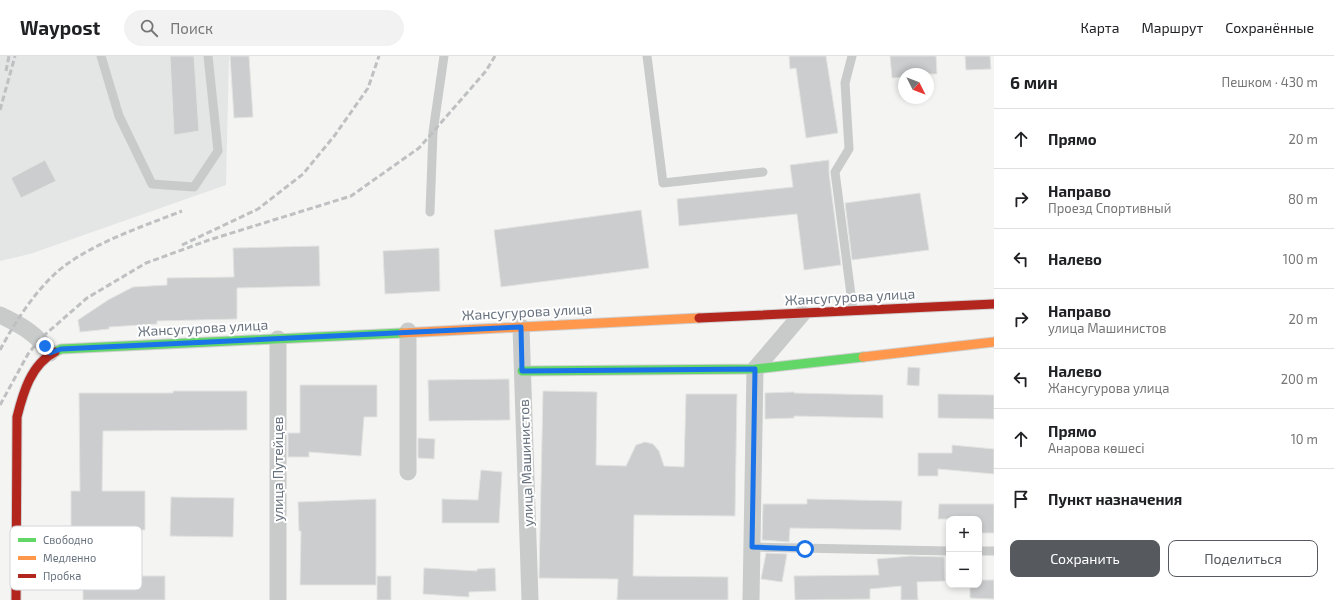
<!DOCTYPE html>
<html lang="ru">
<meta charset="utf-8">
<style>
:root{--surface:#fff;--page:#f2f2f2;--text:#202124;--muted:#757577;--line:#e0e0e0;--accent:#565a5f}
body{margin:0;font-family:"Exo 2",sans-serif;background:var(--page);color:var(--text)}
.controls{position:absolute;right:12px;bottom:12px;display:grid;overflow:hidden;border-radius:8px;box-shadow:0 2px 6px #0003}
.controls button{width:36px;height:36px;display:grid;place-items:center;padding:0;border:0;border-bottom:1px solid var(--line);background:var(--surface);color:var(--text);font:20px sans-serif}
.compass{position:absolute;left:898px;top:12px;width:36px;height:36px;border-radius:50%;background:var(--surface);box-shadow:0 2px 6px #0003;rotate:132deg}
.stop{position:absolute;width:12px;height:12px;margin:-9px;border:3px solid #1a73e8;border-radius:50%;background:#fff}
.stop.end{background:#1a73e8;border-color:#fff;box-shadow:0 1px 4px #0008}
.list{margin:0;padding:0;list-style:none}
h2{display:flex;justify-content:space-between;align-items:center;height:52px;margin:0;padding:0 16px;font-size:17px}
h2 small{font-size:13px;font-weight:400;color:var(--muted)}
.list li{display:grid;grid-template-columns:26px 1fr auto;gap:12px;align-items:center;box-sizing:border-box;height:60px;padding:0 16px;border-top:1px solid var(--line)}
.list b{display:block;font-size:15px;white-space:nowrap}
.list p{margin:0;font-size:13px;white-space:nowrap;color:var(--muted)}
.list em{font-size:13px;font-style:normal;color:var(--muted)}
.actions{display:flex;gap:8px;padding:12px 16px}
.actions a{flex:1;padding:9px 0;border:1px solid var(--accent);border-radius:8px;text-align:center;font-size:14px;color:var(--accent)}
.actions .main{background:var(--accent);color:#fff}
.icon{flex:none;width:22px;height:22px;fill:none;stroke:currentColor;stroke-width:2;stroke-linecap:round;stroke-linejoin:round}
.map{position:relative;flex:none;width:994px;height:544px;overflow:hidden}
header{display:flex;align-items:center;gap:24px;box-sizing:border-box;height:56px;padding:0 20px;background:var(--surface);border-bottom:1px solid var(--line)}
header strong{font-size:19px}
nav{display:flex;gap:22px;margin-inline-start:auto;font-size:14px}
.search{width:280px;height:36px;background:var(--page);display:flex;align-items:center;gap:10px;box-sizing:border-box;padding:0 14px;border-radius:22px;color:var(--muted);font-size:15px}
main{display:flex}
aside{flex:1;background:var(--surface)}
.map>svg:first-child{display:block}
.built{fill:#e4e5e5}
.building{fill:#cccdce;stroke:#e3e3e2}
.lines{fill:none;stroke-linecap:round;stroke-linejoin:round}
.fast-casing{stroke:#d0d0d1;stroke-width:11}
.slow-casing{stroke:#d0d0d1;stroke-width:11}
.jam-casing{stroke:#d0d0d1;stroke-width:11}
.lane{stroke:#c9caca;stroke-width:9}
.street{stroke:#c9caca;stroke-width:17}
.fast{stroke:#63d668;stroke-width:9}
.slow{stroke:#ff974d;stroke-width:9}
.jam{stroke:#b3261e;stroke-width:9}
.rail{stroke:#bfc0c1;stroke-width:3;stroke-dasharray:6 3;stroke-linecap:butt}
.route{stroke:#1a73e8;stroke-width:5}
.labels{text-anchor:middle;stroke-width:4;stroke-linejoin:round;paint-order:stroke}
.street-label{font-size:14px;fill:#68737f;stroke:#fff}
.key{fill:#fff;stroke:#d2d5d9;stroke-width:1}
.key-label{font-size:11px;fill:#68737f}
</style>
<header>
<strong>Waypost</strong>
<div class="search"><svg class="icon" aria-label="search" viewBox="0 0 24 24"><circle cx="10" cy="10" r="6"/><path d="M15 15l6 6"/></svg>Поиск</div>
<nav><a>Карта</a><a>Маршрут</a><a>Сохранённые</a></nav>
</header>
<main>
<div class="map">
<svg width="994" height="544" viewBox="0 0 994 544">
<rect width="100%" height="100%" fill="#f4f4f3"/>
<polygon class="built" points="0,0 229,0 226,129 30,198 0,205"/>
<g class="building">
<polygon points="170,0 194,0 199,75 174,79"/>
<polygon points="230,0 249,0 253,61 234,62"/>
<polygon points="789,0 826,0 838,77 806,82 796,12 790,13"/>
<polygon points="890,0 936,0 937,18 904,18 904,21 892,22"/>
<polygon points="965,0 990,0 991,13 966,14"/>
<polygon points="45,104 56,125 21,142 11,122"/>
<polygon points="829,104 829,117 841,209 804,214 797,158 679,170 677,143 793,131 790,109"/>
<polygon points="920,137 929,194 852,204 845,147"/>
<polygon points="641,154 649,212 501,231 494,174"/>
<polygon points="319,190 320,230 237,232 237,263 157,265 157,268 109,271 109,273 80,276 78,264 108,244 133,231 167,229 167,222 234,221 233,192"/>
<polygon points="439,192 440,235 385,238 383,195"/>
<polygon points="908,311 920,312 919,330 907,329"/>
<polygon points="509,323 510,364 429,365 428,324"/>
<polygon points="300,329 377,329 377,361 364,361 361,400 309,396 309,401 288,401 288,377 300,377"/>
<polygon points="173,335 247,335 247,374 103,375 102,435 145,435 145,474 71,474 71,435 80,435 79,337 173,337"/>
<polygon points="543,335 597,336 596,409 626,410 636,389 645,386 653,388 659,395 664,410 684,411 686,338 737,338 735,460 634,459 633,520 728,521 728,544 617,544 618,523 539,522"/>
<polygon points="794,336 794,337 883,339 883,362 794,360 794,362 765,363 765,337"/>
<polygon points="938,338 994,339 994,363 938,362"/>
<polygon points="418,382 435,383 434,403 418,402"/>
<polygon points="952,389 994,393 994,418 938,413 938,420 918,420 918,397 952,397"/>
<polygon points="481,414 502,416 499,467 442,467 442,443 478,444"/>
<polygon points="171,441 234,442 233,481 170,480"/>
<polygon points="376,443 376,529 300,529 301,475 299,475 298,446"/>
<polygon points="807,443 902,445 901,474 790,472 789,486 762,484 763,448 807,448"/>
<polygon points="939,448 994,448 994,477 979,477 979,463 938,463"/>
<polygon points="766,497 787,498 782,526 761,523"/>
<polygon points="911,500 944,501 945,525 917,526 918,544 901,544 901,530 870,533 870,543 795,544 794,520 879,519 877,503"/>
<polygon points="424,512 477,515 477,513 495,512 496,535 469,536 469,541 423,538"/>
<polygon points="137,520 165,520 165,544 83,544 83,533 137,532"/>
<rect x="377" y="520" width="14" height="24"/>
<polygon points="979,524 994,524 994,543 970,542 970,529 979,529"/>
</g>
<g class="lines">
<defs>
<g id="fast">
<polyline points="55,296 61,293 402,277"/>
<polyline points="522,315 755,313 863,301"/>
</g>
<g id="slow">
<polyline points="402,277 699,262"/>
<polyline points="863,301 994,286"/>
</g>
<g id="jam">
<polyline points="699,262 994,248"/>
<path d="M16,544l1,-183c6,-24 14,-53 38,-65"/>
</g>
</defs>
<use href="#fast" class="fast-casing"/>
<use href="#slow" class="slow-casing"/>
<use href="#jam" class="jam-casing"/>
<g class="lane">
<polyline points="101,0 119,60 152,128 194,131 218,95 208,0"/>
<polyline points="647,0 663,127 763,116"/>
<polyline points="852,0 845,27 849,93 835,116 853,254"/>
<polyline points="430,156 433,76 444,0"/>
<polyline points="752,491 949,495"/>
<polyline points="979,495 994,495"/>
</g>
<g class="street">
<path d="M0,259c21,10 37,19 50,38"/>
<polyline points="521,271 530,544"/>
<polyline points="408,275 408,416"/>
<polyline points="278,544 278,283"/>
<polyline points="751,544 755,313 802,258"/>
</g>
<use href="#fast" class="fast"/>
<use href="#slow" class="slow"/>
<use href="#jam" class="jam"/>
<g class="rail">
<polyline points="6,15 9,0"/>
<polyline points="0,54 15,0"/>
<polyline points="182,189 258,153 303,118 335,79 368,32 379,0"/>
<path d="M0,294c16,-30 41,-69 70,-88 34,-23 74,-36 112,-51"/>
<polyline points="0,349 28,298 40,283 87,242 146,207 209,184 351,140 419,92 486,15 495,0"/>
</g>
</g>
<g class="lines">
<polyline class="route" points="45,290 50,297 61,293 521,271 522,315 755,313 752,491 805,493"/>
</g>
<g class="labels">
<g class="street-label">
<text transform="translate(850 241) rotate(-3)" y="5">Жансугурова улица</text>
<text transform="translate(527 256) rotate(-3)" y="5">Жансугурова улица</text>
<text transform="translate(203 272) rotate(-3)" y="5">Жансугурова улица</text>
<text transform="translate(526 407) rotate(-92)" y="5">улица Машинистов</text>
<text transform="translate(278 413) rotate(-90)" y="5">улица Путейцев</text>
</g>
</g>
<rect x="10" y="470" width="132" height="64" rx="6" class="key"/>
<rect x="18" y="482" width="18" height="4" fill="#63d668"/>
<rect x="18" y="500" width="18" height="4" fill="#ff974d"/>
<rect x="18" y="518" width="18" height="4" fill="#b3261e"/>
<g class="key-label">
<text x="43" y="488">Свободно</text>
<text x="43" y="506">Медленно</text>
<text x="43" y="524">Пробка</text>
</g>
</svg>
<div class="controls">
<button>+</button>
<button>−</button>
</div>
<svg class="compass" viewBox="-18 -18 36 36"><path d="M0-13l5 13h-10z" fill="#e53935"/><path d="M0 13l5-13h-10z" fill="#757577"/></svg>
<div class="stop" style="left:805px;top:493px"></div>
<div class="stop end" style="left:45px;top:290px"></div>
</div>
<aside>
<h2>6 мин<small>Пешком · 430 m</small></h2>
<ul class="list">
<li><svg class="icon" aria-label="ahead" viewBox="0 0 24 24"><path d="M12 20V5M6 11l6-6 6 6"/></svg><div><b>Прямо</b></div><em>20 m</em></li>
<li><svg class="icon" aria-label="right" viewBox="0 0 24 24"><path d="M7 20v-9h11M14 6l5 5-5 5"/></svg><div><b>Направо</b><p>Проезд Спортивный</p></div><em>80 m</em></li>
<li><svg class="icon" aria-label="left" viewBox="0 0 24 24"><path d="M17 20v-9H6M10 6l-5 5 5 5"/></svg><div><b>Налево</b></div><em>100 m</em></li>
<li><svg class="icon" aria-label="right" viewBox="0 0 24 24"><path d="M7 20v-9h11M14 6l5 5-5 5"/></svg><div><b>Направо</b><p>улица Машинистов</p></div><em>20 m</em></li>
<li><svg class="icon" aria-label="left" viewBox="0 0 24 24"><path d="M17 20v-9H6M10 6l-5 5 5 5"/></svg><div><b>Налево</b><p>Жансугурова улица</p></div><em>200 m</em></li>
<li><svg class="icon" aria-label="ahead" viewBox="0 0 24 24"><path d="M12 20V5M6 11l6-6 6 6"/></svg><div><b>Прямо</b><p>Анарова көшесі</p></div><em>10 m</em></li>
<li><svg class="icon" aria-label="arrive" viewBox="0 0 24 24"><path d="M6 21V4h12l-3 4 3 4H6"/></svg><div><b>Пункт назначения</b></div></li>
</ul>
<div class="actions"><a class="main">Сохранить</a><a>Поделиться</a></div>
</aside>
</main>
